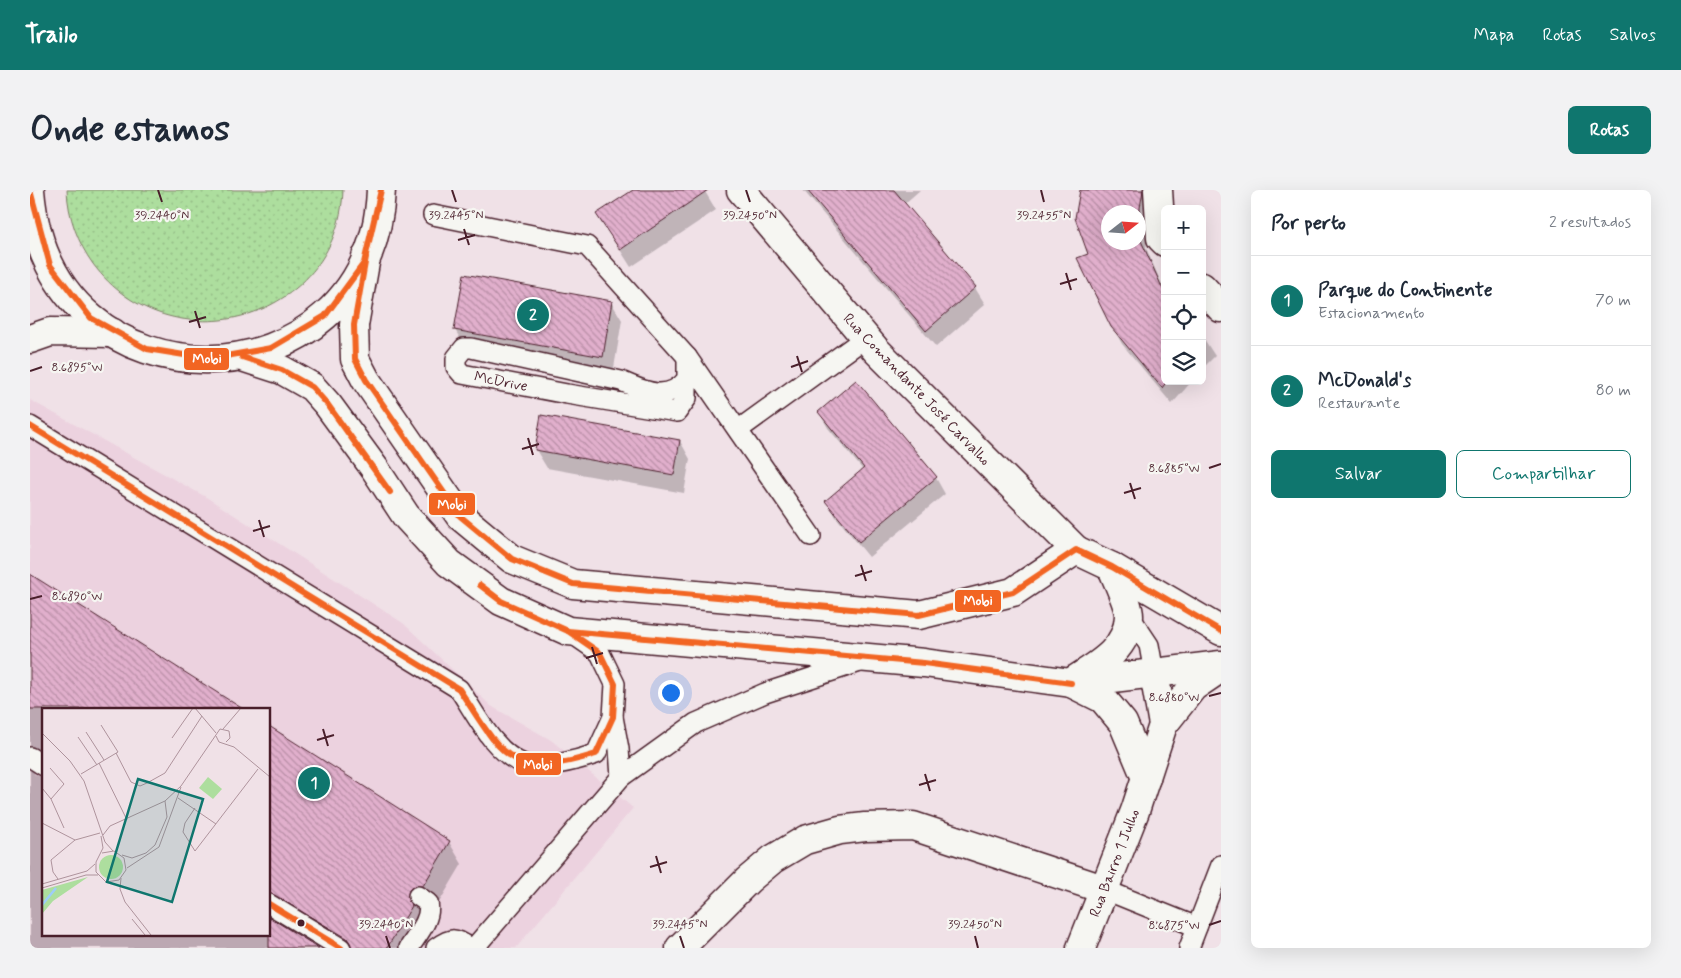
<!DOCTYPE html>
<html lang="pt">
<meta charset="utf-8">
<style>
:root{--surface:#fff;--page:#f2f2f3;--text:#1f2937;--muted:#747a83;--line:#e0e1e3;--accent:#0f766e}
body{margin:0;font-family:Mynerve,sans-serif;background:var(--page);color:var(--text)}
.controls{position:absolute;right:15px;top:15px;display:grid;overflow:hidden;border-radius:8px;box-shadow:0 5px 20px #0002}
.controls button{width:45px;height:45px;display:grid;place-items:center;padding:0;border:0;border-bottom:1px solid var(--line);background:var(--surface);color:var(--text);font:25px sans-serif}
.compass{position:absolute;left:1071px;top:15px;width:45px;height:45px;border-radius:50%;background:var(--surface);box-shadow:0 5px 20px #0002;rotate:73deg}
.you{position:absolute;left:640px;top:502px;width:18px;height:18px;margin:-12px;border:4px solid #fff;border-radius:50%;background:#1a73e8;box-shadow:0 0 0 8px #1a73e833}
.badge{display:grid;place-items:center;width:32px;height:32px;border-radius:50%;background:var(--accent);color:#fff;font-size:16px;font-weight:700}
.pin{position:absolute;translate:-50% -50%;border:2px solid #fff;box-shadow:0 1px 5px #0006}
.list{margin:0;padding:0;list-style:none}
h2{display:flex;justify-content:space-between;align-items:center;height:65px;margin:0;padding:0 20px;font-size:21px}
h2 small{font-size:16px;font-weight:400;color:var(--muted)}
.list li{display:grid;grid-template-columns:32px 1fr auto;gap:15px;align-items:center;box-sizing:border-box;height:90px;padding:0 20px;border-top:1px solid var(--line)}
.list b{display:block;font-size:19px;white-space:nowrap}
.list p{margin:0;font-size:16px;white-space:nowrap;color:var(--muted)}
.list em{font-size:16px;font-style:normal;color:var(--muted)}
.actions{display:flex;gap:10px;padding:15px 20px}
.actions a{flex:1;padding:11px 0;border:1px solid var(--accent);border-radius:8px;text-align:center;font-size:18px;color:var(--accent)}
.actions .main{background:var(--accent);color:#fff}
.icon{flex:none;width:28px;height:28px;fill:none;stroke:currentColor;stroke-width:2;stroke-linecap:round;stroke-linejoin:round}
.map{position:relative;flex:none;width:1191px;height:758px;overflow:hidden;border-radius:8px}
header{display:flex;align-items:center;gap:30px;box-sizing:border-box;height:70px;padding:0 25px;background:var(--accent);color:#fff}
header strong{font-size:24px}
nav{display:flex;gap:28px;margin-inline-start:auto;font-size:18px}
.intro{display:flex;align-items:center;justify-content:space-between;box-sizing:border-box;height:120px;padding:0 30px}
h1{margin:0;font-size:35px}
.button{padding:12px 22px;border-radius:8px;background:var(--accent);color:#fff;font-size:18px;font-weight:700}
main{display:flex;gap:30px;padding:0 30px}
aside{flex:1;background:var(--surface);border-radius:8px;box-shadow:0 5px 20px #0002}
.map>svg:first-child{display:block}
.built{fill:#ecd2df;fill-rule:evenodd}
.grass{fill:url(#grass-dots);stroke:#7c7e64}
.shadow{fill:#0003;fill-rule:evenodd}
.building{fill:url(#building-back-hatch);stroke:#4a1f2b}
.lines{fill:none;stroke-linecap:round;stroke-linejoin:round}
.lane-casing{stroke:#4a1f2b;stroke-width:22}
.street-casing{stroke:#4a1f2b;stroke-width:31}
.secondary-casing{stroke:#4a1f2b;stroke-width:31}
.primary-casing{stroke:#4a1f2b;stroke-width:31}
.lane{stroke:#f6f6f2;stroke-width:19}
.street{stroke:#f6f6f2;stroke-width:28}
.secondary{stroke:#f6f6f2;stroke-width:28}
.primary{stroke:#f6f6f2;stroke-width:28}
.bus-1-casing{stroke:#f6f6f2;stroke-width:10}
.bus-1{stroke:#f26522;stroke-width:6}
.ticks{fill:none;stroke:#4a1f2b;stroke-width:2}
.bus-dot{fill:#4a1f2b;stroke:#f6f6f2;stroke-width:2}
.labels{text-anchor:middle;stroke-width:4.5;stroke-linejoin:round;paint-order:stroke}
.street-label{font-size:15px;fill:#4a1f2b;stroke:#f6f6f2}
.inset-river{fill:none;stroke:#9dcdf9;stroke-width:2.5}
.inset-road{fill:none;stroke:#ae939c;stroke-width:1}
.view{fill:#0f766e;fill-opacity:0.15;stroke:#0f766e;stroke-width:2.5}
.inset-edge{fill:none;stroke:#4a1f2b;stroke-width:2.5}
.ticks-label{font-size:12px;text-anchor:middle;fill:#4a1f2b;stroke:#f6f6f2;stroke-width:4.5;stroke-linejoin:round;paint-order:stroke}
.line-badge{stroke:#f6f6f2;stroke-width:2}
.badge-label{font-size:14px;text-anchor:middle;font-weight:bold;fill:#fff}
</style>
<header>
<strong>Trailo</strong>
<nav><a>Mapa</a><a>Rotas</a><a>Salvos</a></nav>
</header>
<div class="intro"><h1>Onde estamos</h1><a class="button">Rotas</a></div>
<main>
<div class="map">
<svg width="1191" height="758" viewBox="0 0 1191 758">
<defs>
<pattern id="grass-dots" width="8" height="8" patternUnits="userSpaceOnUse" patternTransform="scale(1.25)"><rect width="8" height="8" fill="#adde9e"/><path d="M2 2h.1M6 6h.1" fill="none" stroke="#96be88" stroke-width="1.8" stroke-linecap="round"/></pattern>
<pattern id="building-back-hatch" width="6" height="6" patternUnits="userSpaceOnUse" patternTransform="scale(1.25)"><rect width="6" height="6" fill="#e1afcc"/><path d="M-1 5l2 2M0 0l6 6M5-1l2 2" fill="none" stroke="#b88ea6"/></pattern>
</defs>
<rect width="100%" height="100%" fill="#f0e1e7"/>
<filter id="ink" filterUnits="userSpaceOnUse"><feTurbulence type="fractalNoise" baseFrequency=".02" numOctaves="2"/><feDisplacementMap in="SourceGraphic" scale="10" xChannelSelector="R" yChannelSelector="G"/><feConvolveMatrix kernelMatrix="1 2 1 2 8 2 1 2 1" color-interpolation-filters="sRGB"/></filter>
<g filter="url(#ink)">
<path class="built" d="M0,210l176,97 197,126 88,83 60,34 82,68 -117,140h-486zM14,519h225v225h-225z"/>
<path class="grass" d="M37,0h276c-5,131 -173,178 -250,74 -15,-21 -25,-47 -26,-74z"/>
<g class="shadow">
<polygon points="605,0 674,0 686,20 601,77 568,25"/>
<polygon points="773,0 890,0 874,14 945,98 955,114 906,157"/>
<path d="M1051,0h74l-9,58 19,44v89h27l-20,23 -50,-60 -10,-18zM1078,22h30v30h-30z"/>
<polygon points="581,112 592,130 583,184 436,158 425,140"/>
<polygon points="1172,146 1185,166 1172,179"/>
<polygon points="789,222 906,288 915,304 839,367 806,327 797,311 833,280 798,238"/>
<polygon points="650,251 660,269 654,303 517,278 506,260"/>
<polygon points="0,385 211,519 14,519 14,578 7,579 4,584 14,588 14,744 239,744 239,537 419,652 432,674 382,758 310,758 247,726 242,731 287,758 0,758"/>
</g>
<g class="building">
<polygon points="603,0 678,0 590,60 566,24"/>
<polygon points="777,0 864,0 946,97 896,141"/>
<polygon points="1050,0 1113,0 1108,30 1108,22 1078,22 1078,52 1108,52 1108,44 1135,104 1135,191 1137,191 1132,198 1081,137 1047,68 1058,64 1045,28"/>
<polygon points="434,84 582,111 573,167 424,140"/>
<polygon points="826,190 907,287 829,352 795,311 834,278 788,222"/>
<polygon points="511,225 650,250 644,285 505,260"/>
<polygon points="0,384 213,519 0,519"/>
<polygon points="239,536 420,651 393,696 384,696 379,700 378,710 382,716 357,758 322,758 317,748 239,703"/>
<polygon points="239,727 289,758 239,758"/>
</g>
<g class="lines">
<defs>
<g id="lane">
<polyline points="403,25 557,56 657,167 781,346"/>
<path d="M657,167v41l-10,14 -110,-18 -105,-20 -6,-7v-9l8,-10h7l150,33c23,10 47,22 66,-2"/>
<path d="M0,236l429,263c17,25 35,64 65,75 17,6 54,-4 72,-10l17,-37 2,-33 -15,-31 -29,-20"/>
<polyline points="708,240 835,148"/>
<polyline points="1099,425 1119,455 1124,483"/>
<polyline points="583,527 589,559 591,587"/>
<polyline points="0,567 14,576"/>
<polyline points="1073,699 1167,737"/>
<polyline points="239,714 311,758"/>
<path d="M379,758c8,-13 23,-29 19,-45l-10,-7"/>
<path d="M406,758c15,-11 19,-11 34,0"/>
<polyline points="444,758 591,587 666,533 735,503 833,471"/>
<polyline points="1159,758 1191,675"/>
</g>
<g id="street">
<polyline points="711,0 846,160 1046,360"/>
<polyline points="1128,0 1131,48 1135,52"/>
<polyline points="1172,97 1191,118"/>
<polyline points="1041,493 1073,509 1093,533 1116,588"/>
<polyline points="1133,535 1163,497 1191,478"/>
<polyline points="650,758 718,690 743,669 775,650 810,640 835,637 883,636 1073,699"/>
<polyline points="1051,758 1105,621 1133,535 1124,483"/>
</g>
<g id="secondary">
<polyline points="336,67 324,135 325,169 336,190 430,326 482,369 543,394 889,425 983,402 1046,360 1082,377 1191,441"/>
<polyline points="212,167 252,180 282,197 298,215 345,279 376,326 419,373 471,411 538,441 894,473 1041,493 1191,475"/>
<path d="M1046,489c24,-15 52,-31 53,-63 0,-12 -13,-37 -17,-49"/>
</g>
<g id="primary">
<path d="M0,0c18,230 342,221 351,0"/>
<polyline points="0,149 20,142 83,143"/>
</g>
</defs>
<use href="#lane" class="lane-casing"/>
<use href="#street" class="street-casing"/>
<use href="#secondary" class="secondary-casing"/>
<use href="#primary" class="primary-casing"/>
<use href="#lane" class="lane"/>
<use href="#street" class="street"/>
<use href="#secondary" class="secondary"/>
<use href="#primary" class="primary"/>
<defs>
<g id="bus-1">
<polyline points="0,0 20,75 61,128 117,159 179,169 241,158 295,126 334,73 351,0"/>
<polyline points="336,67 324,135 325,169 336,190 430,326 482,369 543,394 889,425 983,402 1046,360 1082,377 1191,441"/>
<polyline points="212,167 252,180 282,197 298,215 360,302"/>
<path d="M0,236l429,263c44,67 51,92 137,65l17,-37 2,-33 -15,-31 -32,-22"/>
<polyline points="450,395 471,411 538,441 894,473 1041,493"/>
<polyline points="239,714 311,758"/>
</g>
</defs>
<use href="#bus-1" class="bus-1-casing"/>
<use href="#bus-1" class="bus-1"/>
</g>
</g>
<path class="ticks" d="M128,0l4,12M422,0l4,12M716,0l4,12M1011,0l3,12M434,39l5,16M428,50l17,-5M1036,83l5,17M1030,94l17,-5M165,121l5,17M159,132l17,-5M767,166l5,16M761,177l17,-6M0,181l12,-4M498,248l5,17M492,259l17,-5M1179,278l12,-4M1100,293l5,16M1094,303l17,-5M229,330l5,17M223,341l17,-5M831,375l5,16M825,386l17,-5M0,409l12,-3M562,457l5,17M556,468l17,-5M1179,506l12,-3M293,539l5,17M287,550l17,-5M895,584l5,17M889,595l17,-5M626,666l5,17M620,677l17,-5M1179,735l12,-4M356,746l4,12M650,746l4,12M945,746l3,12"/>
<circle class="bus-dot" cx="271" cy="733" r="4.5"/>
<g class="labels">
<g class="street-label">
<text transform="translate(471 191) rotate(11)" y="5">McDrive</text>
<text transform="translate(887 199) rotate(46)" y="5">Rua Comandante José Carvalho</text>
<text transform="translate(1084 673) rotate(-69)" y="5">Rua Bairro 1 Julho</text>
</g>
</g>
<g transform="translate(12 518)">
<rect width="228" height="228" fill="#f0e1e7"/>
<path d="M57 159a12 12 0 1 1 24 0a12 12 0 1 1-24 0Z" fill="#adde9e"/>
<path d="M46,169l-35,24 -11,13v-24z" fill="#adde9e"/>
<path d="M166,69l14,12 -9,10 -14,-11z" fill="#adde9e"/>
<path class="inset-river" d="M0,197l14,-17"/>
<path class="inset-road" d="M153,0l21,25M181,21l18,-21M44,24l18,28M0,25l28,28 14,20 21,61 8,9M174,28l3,6 15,5 36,30M36,29l19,28M130,30l21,-30M74,45l15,29 9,4 7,-3 18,-10 37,-57M57,55l28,57M8,60l14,16 -13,15M39,66l37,-22 -17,-27M0,80l9,11 13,29M136,90l38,26M153,100l-10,15 -2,9 12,19 63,-82M0,115l33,17 25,-7M61,127l7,-9 55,-25 16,-15 39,-57 9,2 1,7 -4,4M59,128l2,12 -7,14v10l10,10 13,-2 7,-10 -2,-12 -10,-7 -12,2M80,147l10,3 14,-5 9,-8 12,-28 -2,-16M85,160l32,-21 22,-60M79,170l-1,11 5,13 26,33M16,171l-5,-7 -2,-12 24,-20M0,176l45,-13 8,-7M0,180l44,-13h12M90,211l13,16"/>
<path class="view" d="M96,71l65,20 -31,103 -65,-20z"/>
<rect width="228" height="228" class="inset-edge"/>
</g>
<g class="ticks-label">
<text x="132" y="29">39.2440°N</text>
<text x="426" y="29">39.2445°N</text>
<text x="720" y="29">39.2450°N</text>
<text x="1014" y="29">39.2455°N</text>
<text x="47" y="181">8.6895°W</text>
<text x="1144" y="282">8.6885°W</text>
<text x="47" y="410">8.6890°W</text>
<text x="1144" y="511">8.6880°W</text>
<text x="356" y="738">39.2440°N</text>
<text x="650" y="738">39.2445°N</text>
<text x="945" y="738">39.2450°N</text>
<text x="1144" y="739">8.6875°W</text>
</g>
<g class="line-badge">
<rect x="153" y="157" width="47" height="24" rx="5" fill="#f26522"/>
<rect x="398" y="302" width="48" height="24" rx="5" fill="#f26522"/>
<rect x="924" y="399" width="48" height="24" rx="5" fill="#f26522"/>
<rect x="485" y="562" width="47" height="24" rx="5" fill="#f26522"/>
</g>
<g class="badge-label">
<text x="177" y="173">Mobi</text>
<text x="422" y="319">Mobi</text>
<text x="948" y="415">Mobi</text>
<text x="508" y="579">Mobi</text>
</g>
</svg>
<div class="controls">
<button>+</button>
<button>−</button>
<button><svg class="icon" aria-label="locate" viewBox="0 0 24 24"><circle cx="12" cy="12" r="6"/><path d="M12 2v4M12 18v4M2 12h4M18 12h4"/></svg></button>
<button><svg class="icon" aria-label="layers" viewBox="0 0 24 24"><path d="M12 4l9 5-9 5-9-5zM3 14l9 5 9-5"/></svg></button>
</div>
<svg class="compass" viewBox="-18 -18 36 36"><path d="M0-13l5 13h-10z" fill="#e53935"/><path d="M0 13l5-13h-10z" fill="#747a83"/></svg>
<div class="you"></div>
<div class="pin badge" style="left:284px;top:593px">1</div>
<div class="pin badge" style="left:503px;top:125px">2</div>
</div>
<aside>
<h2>Por perto<small>2 resultados</small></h2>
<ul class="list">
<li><span class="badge">1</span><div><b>Parque do Continente</b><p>Estacionamento</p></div><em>70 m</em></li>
<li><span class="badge">2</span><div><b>McDonald's</b><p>Restaurante</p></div><em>80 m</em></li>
</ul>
<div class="actions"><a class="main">Salvar</a><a>Compartilhar</a></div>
</aside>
</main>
